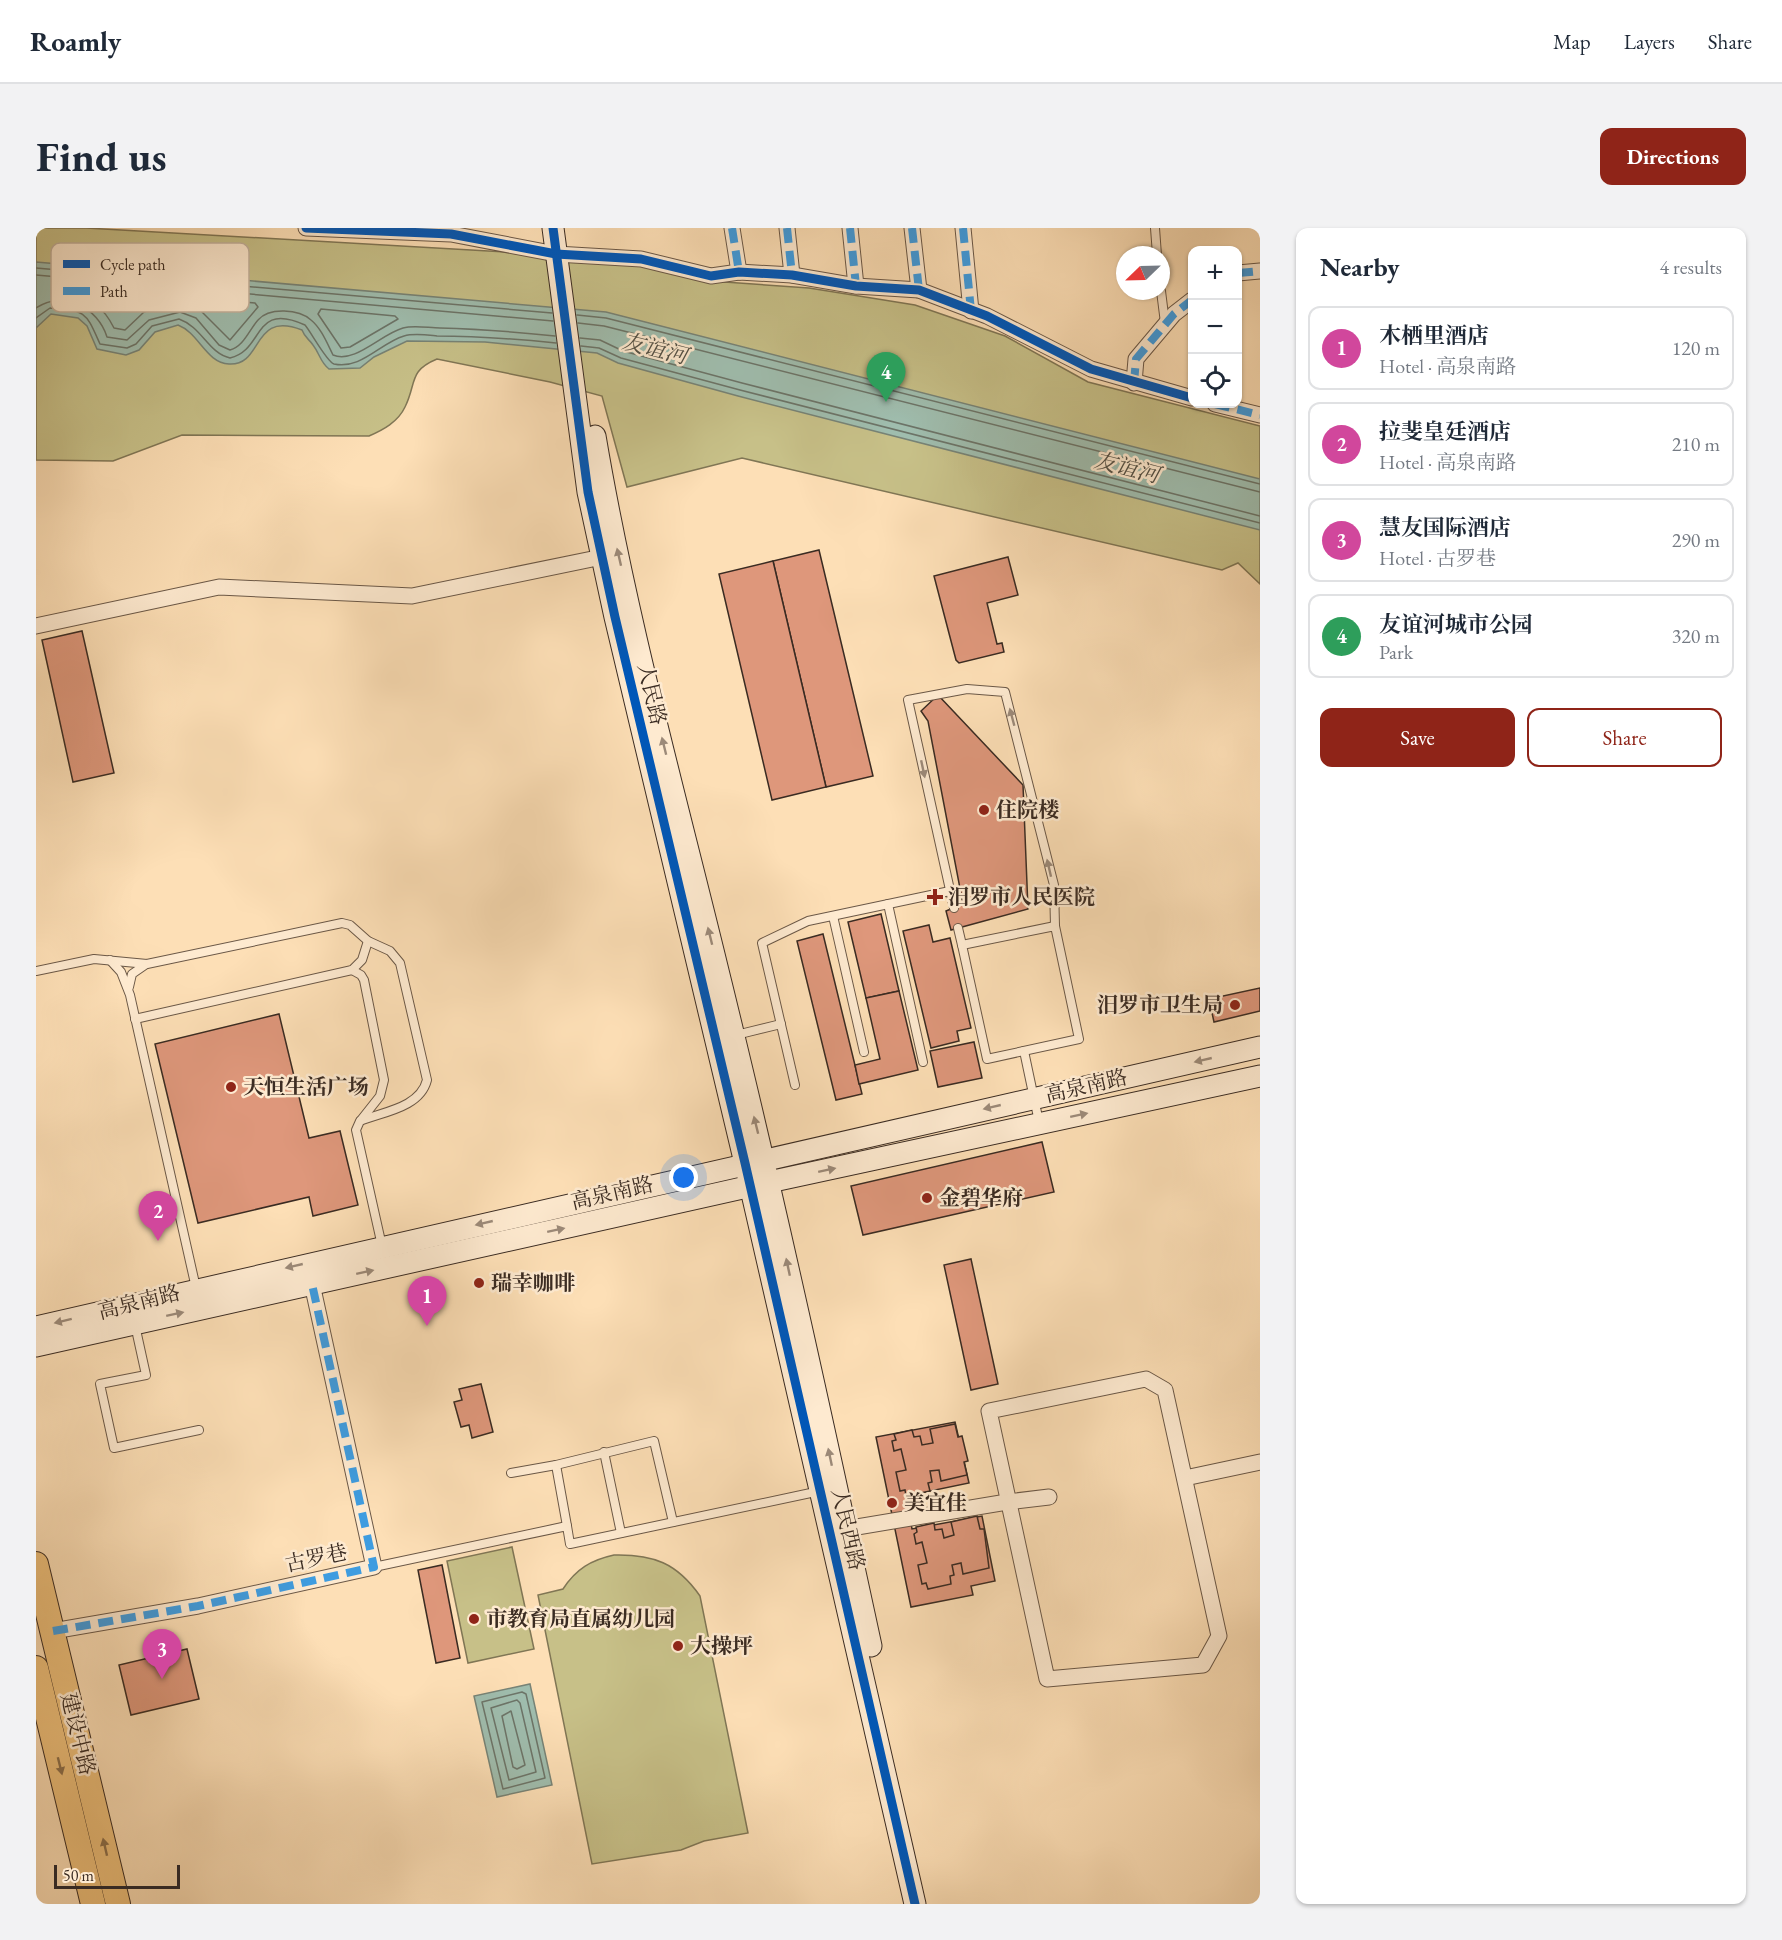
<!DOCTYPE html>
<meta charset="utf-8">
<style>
:root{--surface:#fff;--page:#f2f2f3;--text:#1f2937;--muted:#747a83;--line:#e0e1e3;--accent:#8f2418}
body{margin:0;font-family:"EB Garamond","Noto Serif SC",serif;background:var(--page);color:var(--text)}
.controls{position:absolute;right:18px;top:18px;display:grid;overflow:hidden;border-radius:12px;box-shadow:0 2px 4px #0004}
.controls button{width:54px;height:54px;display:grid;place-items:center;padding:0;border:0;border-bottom:2px solid var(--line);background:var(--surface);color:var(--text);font:30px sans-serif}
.compass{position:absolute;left:1080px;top:18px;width:54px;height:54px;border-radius:50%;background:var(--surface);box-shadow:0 2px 4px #0004;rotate:247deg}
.scale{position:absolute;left:18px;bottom:15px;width:126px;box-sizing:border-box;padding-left:6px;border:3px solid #3a2b22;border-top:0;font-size:16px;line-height:21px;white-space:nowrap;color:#3a2b22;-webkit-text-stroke:4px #feead0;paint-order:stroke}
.you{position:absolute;left:648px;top:950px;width:21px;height:21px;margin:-15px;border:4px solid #fff;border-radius:50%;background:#1a73e8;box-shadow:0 0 0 9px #1a73e833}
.badge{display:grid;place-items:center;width:39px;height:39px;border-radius:50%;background:var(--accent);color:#fff;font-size:20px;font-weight:700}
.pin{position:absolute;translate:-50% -50px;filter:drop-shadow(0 2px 3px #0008)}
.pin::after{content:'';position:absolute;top:32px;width:21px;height:18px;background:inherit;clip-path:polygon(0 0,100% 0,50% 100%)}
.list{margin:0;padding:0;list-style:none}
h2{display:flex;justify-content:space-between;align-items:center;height:78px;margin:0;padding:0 24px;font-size:26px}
h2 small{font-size:20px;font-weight:400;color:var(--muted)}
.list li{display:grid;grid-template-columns:39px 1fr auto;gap:18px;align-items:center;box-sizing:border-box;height:84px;margin:0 12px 12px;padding:0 12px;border:2px solid var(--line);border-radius:12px}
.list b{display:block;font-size:22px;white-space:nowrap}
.list p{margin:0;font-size:20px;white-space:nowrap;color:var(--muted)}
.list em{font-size:20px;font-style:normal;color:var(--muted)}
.actions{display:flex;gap:12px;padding:18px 24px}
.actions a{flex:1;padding:14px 0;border:2px solid var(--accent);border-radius:12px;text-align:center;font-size:21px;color:var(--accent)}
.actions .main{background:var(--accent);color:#fff}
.icon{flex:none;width:33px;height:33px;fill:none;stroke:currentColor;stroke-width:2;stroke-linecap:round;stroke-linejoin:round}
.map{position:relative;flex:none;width:1224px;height:1676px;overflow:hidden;border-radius:12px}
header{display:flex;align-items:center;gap:36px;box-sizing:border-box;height:84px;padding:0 30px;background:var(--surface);border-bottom:2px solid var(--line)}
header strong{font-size:28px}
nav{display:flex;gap:33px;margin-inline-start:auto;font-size:21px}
.intro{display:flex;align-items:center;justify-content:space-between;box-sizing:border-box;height:144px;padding:0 36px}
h1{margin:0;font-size:42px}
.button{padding:15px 27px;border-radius:12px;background:var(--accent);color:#fff;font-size:21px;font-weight:700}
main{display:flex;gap:36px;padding:0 36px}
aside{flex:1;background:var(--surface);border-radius:12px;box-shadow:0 2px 4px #0004}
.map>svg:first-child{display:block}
.green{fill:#c7c088;stroke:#807655;stroke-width:1.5}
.water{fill:#9fbdae;stroke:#778376;stroke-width:1.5}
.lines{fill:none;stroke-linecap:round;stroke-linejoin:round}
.shore{stroke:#6c7468;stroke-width:1.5}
.building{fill:#de977b;stroke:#3a2b22;stroke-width:1.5}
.lane-casing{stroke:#6b5847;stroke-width:10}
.street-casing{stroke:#6b5847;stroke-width:17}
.secondary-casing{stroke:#3a2b22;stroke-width:23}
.primary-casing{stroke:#3a2b22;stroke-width:26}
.lane{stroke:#feead0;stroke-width:8}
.street{stroke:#feead0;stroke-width:15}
.secondary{stroke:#feead0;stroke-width:21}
.primary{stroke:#eec07b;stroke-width:24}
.quiet{stroke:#3e9ce0;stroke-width:8;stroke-dasharray:15 8;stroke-linecap:butt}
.cycleway-casing{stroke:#feead0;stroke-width:13}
.cycleway{stroke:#0057b8;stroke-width:9}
.oneway{fill:#9c8a79}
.oneway2{fill:#8b6e4a}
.poi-dot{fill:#8f2418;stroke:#feead0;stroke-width:2}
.labels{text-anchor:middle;stroke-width:5;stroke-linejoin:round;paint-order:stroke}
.street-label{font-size:21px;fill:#3a2b22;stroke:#feead0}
.poi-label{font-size:21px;font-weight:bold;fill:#3a2b22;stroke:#feead0;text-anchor:start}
.water-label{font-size:22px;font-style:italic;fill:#535045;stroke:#feead0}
.key{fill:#feead0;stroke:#c3b19c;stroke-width:1.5}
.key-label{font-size:16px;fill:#3a2b22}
</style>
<header>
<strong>Roamly</strong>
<nav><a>Map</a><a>Layers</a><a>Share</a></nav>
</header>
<div class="intro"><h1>Find us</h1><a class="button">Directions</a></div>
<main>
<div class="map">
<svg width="1224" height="1676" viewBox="0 0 1224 1676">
<rect width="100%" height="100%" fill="#fddfb6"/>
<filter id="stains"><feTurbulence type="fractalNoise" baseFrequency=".00333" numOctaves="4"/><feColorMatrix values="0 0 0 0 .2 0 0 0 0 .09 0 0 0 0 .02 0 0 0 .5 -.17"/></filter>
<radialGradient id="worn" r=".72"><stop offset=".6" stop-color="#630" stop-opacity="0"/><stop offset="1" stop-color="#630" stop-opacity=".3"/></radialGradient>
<g class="green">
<path d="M0,0h50l437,25 117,10 70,18 99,7 106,17 90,31 83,46 172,44v158l-22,-21 -16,7 -480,-112 -115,29 -25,-91 -52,-14 -113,-23c-29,12 -20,24 -32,48 -7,15 -22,23 -36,29l-187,-1 -69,26 -77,-1z"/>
<polygon points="476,1319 498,1421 432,1435 411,1333"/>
<path d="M578,1327c39,-1 63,8 86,41l48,237 -44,8 -23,9 -89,14 -54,-269 25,-6c13,-20 28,-29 51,-34z"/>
</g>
<g class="water">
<path d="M0,34l570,50 654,167v51l-522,-134 -120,-33 -21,-10 -112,-11 -78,-1 -33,16 -14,11 -31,1c-9,-7 -9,-15 -16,-24 -4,-6 -8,-7 -11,-15 -51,-20 -38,36 -73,34 -23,-1 -30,-31 -51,-39l-23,7 -16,18 -13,5 -29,-6 -10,-23 -9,-8 -27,-4 -15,14z"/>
<polygon points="494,1456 516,1557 461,1569 438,1468"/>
</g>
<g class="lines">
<g class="shore">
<polyline points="0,40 516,85"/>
<polyline points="0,47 517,93"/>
<path d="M35,59l184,16 3,4 -28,33 -29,-29 -21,-10 -36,11 -19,18 -11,-2c-11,-22 -23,-29 -46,-35v-4z"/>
<path d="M0,80c28,-19 62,0 71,29l20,3 22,-20 31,-8 16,6 23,27 11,5c14,-4 19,-20 28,-30 11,-13 41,-11 53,0 10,8 16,23 22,35 22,9 48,-21 70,-27 11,-3 26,0 37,0 39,1 77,4 115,8"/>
<polygon points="285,81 359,88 362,91 314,119 305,120 282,86"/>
<polyline points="541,87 570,90 1224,256"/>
<path d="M0,90l14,-10c37,2 36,5 50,36l27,4 9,-4 16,-18 27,-7c23,8 29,34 51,39 35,-8 22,-57 75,-33 6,7 22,37 29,39 27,6 46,-21 70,-28 10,-3 23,-1 33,0 40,0 79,3 119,7"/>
<polyline points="542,95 568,98 1224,264"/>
<polyline points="544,110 564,112 587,123 706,155 1224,288"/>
<polyline points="545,118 563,120 585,130 704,162 1224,295"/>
<polygon points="486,1464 490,1466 509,1550 467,1561 446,1474"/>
<polygon points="481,1472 484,1475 500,1544 473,1552 455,1480"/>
<polygon points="475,1483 489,1537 481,1541 477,1539 466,1488"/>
</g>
</g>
<g class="building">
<polygon points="783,322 837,548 790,559 737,333"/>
<polygon points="972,329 982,367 951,375 961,416 966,415 968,424 923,435 920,432 898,348"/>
<polygon points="737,333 790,559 736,572 683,346"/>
<polygon points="46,403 78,545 37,554 6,412"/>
<polygon points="902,467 987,557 992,681 915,702 910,683 927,676 892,493 885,483"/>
<polygon points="845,686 863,763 830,770 812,694"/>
<polygon points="893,697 897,714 914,710 935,800 921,803 923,813 895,820 867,703"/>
<polygon points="787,706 826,866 800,872 761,713"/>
<polygon points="1224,760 1224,783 1178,794 1173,771"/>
<polygon points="863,763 882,842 823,856 819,837 844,831 830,770"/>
<polygon points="243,786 273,910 304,903 322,977 277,988 273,969 162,995 119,816"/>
<polygon points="938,814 946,850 902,859 894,823"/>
<polygon points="1006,914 1018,964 827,1007 815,958"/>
<polygon points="935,1031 962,1156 935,1162 908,1037"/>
<polygon points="445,1156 457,1204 436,1210 433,1197 425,1199 418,1174 426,1172 423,1161"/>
<polygon points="919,1194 933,1255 870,1268 876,1301 946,1288 959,1353 935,1358 937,1367 875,1379 840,1209"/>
<polygon points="919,1196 922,1209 926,1208 932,1233 928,1234 931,1247 905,1253 903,1242 894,1243 896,1254 892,1255 894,1263 870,1268 869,1262 864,1263 860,1244 870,1242 865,1221 858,1223 856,1213 860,1212 858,1206 876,1202 878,1209 884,1208 886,1217 897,1215 894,1201"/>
<polygon points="941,1288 944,1301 948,1301 953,1340 927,1346 925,1335 916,1337 918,1347 914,1348 915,1356 892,1361 890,1355 886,1356 882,1337 891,1335 886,1314 880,1316 878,1306 881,1304 880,1299 898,1295 899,1302 906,1301 908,1310 918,1307 915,1294"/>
<polygon points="406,1337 424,1430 400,1435 382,1342"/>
<polygon points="151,1421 163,1471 95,1487 83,1437"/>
</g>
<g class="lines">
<defs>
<g id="lane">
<polyline points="1119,0 1121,27"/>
<polyline points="1125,63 1129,95"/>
<polyline points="852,676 887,834"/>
<polyline points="918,680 872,472 931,461 969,464 1018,657 1019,698"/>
<polyline points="797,688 828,824"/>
<polygon points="1019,698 1043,811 951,831 926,717"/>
<polyline points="922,700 926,717"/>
<polyline points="74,732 85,744 94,767 160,1060"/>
<polyline points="316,742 325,747 328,752 348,852 344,868 325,892"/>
<path d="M0,743l58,-12 53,5 195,-41 8,2 18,16 22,10 10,12 27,117c-7,28 -45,32 -67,41l-4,9 26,116"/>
<polyline points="93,759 96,746 109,737"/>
<polyline points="99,791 316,742 326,732 332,713"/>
<polyline points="700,807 745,796"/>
<polyline points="988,823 1003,894"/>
<polyline points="759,857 726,715 772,693 914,663"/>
<polyline points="99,1097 110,1147 64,1156 78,1220 163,1202"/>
<polyline points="568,1224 585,1305"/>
<polyline points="520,1237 531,1298"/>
<polyline points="475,1245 520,1237 618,1213 637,1294"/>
<polyline points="338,1339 531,1298 534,1316 784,1263"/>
</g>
<g id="street">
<polyline points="270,0 415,6 520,26 605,31 675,48 703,44 756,47 820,58 883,62 951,88 1055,141 1156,170"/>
<polyline points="696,0 703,44"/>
<polyline points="751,0 756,47"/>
<polyline points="814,0 820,58"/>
<polyline points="876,0 883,62"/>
<polyline points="927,0 935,83"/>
<polyline points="1202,45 1224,43"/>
<polyline points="1098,155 1100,131 1138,86 1156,72"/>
<polyline points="1179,176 1224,187"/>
<polyline points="0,398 183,359 376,368 566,329"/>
<polygon points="1110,1151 1129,1162 1183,1408 1167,1437 1011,1451 953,1183"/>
<polyline points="1149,1250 1224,1234"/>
<polyline points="809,1301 971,1274 1013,1269"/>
<polyline points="17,1403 162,1378 338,1339 276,1056"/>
</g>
<g id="secondary">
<polyline points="517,0 552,264 579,389 709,935 879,1676"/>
<path d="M559,208c31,184 82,365 126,547 54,220 102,441 150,663"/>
<polyline points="0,1099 1224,819"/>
<polyline points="0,1118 733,954 1224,848"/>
</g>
<g id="primary">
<polyline points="0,1336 82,1676"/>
<polyline points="0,1440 57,1676"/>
</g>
</defs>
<use href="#lane" class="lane-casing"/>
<use href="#street" class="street-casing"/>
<use href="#secondary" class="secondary-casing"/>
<use href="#primary" class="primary-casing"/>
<use href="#lane" class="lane"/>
<use href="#street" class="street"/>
<use href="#secondary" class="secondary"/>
<use href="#primary" class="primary"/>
<g class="quiet">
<polyline points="696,0 703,44"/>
<polyline points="751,0 756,47"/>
<polyline points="814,0 820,58"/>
<polyline points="876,0 883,62"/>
<polyline points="927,0 935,83"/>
<polyline points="1202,45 1224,43"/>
<polyline points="1098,155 1100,131 1138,86 1156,72"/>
<polyline points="1179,176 1224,187"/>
<polyline points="17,1403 162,1378 338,1339 276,1056"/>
</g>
<defs>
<g id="cycleway">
<polyline points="270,0 415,6 520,26 605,31 675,48 703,44 756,47 820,58 883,62 951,88 1055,141 1156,170"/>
<polyline points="517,0 552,264 579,389 709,935 879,1676"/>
</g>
</defs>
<use href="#cycleway" class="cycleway-casing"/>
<use href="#cycleway" class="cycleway"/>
</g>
<defs><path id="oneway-solid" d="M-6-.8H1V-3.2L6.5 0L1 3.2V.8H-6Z" transform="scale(1.5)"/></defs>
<g class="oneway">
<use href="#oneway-solid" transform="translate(583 329) rotate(-103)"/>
<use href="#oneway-solid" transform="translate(976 489) rotate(-105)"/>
<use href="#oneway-solid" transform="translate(628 518) rotate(-104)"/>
<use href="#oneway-solid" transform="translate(887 541) rotate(78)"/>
<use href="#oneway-solid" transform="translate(1013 640) rotate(-103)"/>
<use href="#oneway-solid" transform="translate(674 708) rotate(-104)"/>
<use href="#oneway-solid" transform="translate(1167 832) rotate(167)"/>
<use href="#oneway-solid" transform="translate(956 879) rotate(167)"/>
<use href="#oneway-solid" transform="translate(1043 887) rotate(-12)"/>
<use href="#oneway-solid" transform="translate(720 897) rotate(-104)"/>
<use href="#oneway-solid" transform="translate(791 942) rotate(-12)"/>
<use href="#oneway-solid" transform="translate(448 995) rotate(167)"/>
<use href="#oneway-solid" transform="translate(520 1002) rotate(-12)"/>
<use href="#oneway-solid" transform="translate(258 1038) rotate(167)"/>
<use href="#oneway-solid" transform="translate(752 1039) rotate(-102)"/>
<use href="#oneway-solid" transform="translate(329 1044) rotate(-12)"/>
<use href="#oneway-solid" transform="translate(139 1086) rotate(-12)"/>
<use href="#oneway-solid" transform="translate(27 1093) rotate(166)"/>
<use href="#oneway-solid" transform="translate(794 1229) rotate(-102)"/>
</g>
<g class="oneway2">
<use href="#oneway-solid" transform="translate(24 1538) rotate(76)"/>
<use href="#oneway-solid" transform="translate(69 1619) rotate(-103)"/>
</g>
<g class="poi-dot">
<circle cx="948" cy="582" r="6"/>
<path d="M896 660h6v6h6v6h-6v6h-6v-6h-6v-6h6z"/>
<circle cx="1199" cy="777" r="6"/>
<circle cx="195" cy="859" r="6"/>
<circle cx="891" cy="970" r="6"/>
<circle cx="443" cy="1055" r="6"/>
<circle cx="856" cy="1275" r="6"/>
<circle cx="438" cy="1391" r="6"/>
<circle cx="642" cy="1418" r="6"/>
</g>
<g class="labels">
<g class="street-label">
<text transform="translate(616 466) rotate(77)" y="7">人民路</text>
<text transform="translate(1050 858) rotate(-13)" y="7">高泉南路</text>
<text transform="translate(576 965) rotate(-13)" y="7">高泉南路</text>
<text transform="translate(103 1074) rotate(-14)" y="7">高泉南路</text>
<text transform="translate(812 1301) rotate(77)" y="7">人民西路</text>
<text transform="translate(280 1330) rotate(-12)" y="7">古罗巷</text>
<text transform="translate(42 1506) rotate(76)" y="7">建设中路</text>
</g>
<g class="poi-label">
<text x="960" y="589">住院楼</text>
<text x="912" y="676">汨罗市人民医院</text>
<text x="1187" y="784" text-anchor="end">汨罗市卫生局</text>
<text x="207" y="866">天恒生活广场</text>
<text x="903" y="977">金碧华府</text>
<text x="455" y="1062">瑞幸咖啡</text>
<text x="868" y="1282">美宜佳</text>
<text x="450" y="1398">市教育局直属幼儿园</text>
<text x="654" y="1425">大操坪</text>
</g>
<g class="water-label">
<text transform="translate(619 120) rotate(14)" y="8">友谊河</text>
<text transform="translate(1091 239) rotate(14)" y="8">友谊河</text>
</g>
</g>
<rect x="15" y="15" width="198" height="69" rx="9" class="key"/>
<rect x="27" y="32" width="27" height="8" fill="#0057b8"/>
<rect x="27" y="59" width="27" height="8" fill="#3e9ce0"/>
<g class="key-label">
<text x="64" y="42">Cycle path</text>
<text x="64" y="69">Path</text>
</g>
<rect width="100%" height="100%" filter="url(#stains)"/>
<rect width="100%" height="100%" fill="url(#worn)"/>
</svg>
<div class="controls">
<button>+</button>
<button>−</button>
<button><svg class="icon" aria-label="locate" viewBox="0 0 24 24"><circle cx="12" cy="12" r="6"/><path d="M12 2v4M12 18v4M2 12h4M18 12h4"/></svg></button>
</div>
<svg class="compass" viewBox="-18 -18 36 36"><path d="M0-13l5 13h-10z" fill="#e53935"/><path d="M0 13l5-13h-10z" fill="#747a83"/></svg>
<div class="scale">50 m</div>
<div class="you"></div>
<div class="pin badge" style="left:391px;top:1098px;background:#d1479c">1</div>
<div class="pin badge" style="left:122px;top:1013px;background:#d1479c">2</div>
<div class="pin badge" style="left:126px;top:1451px;background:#d1479c">3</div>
<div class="pin badge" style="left:850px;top:174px;background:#2e9e5b">4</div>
</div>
<aside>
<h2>Nearby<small>4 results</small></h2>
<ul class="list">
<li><span class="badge" style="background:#d1479c">1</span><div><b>木栖里酒店</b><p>Hotel · 高泉南路</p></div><em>120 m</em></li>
<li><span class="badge" style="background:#d1479c">2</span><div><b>拉斐皇廷酒店</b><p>Hotel · 高泉南路</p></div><em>210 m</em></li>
<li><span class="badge" style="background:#d1479c">3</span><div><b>慧友国际酒店</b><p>Hotel · 古罗巷</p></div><em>290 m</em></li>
<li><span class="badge" style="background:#2e9e5b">4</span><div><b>友谊河城市公园</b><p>Park</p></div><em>320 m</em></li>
</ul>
<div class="actions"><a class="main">Save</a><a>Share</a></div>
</aside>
</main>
